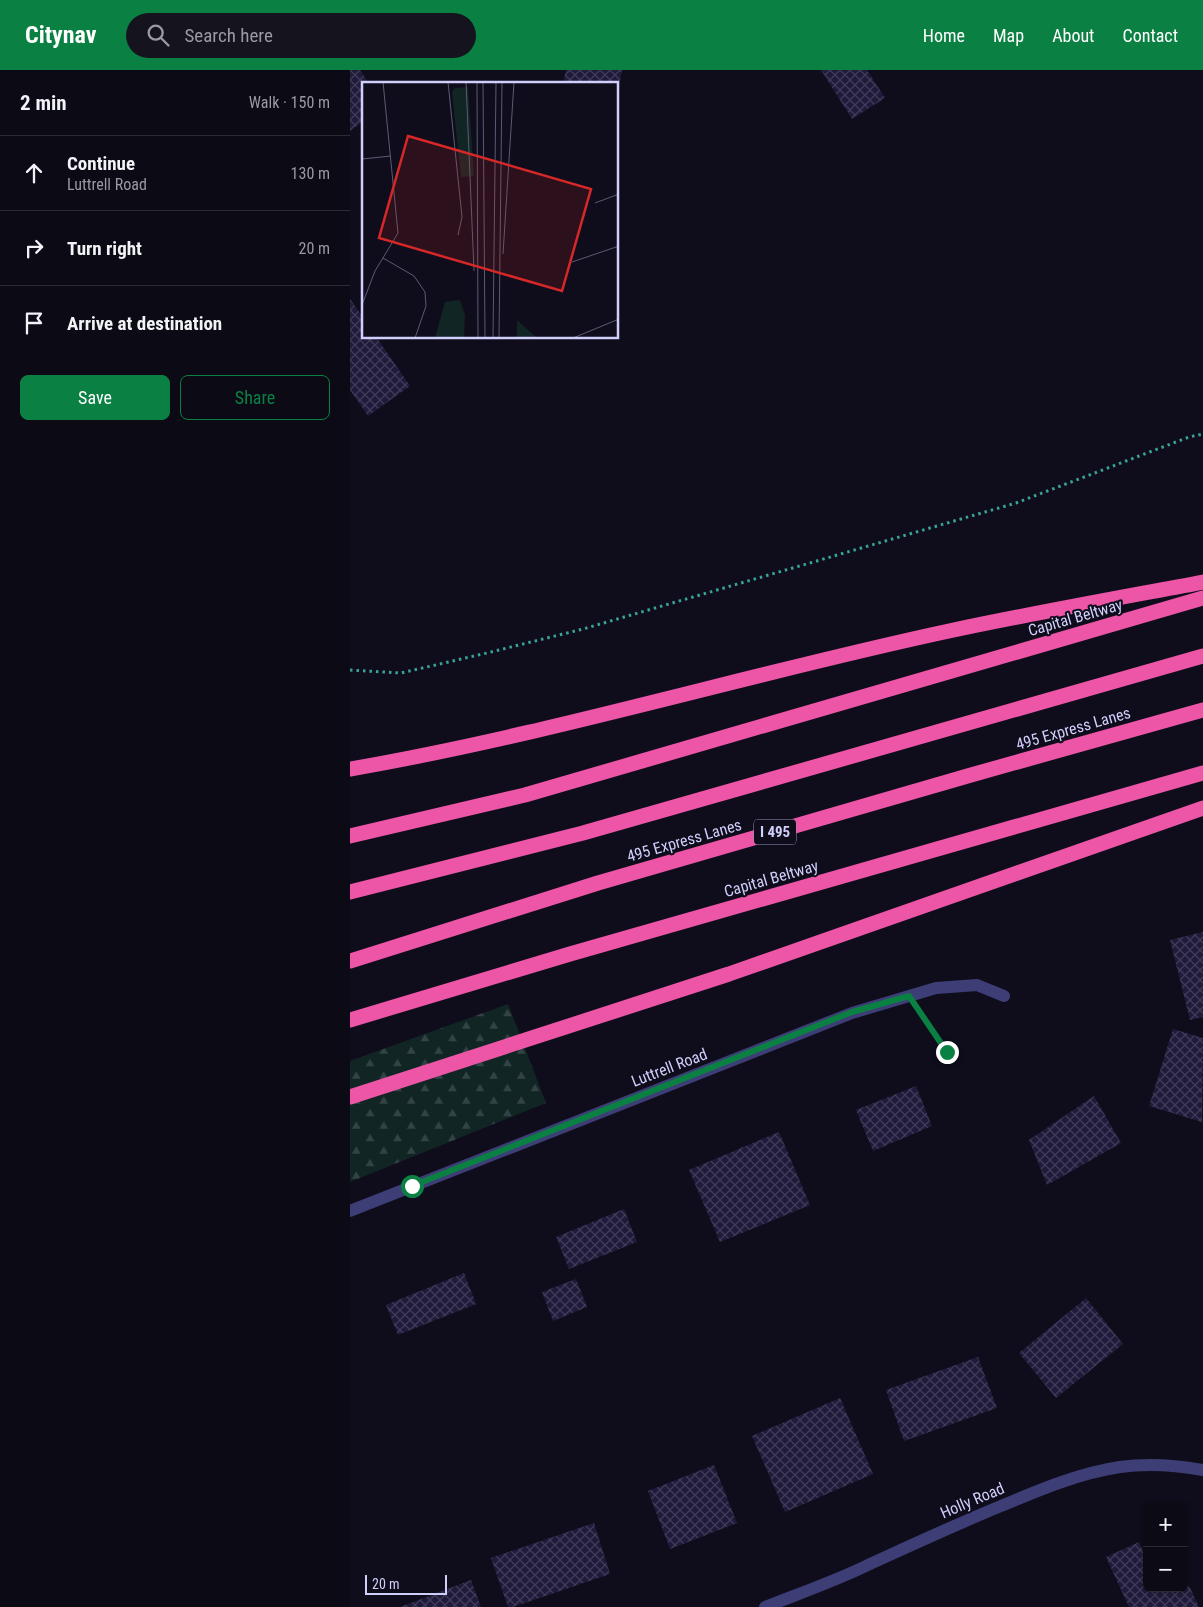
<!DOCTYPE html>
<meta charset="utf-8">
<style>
:root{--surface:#0b0a15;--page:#14131e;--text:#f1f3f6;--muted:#9a9aa0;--line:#2b2b34;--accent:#0b8043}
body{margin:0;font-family:"Roboto Condensed",sans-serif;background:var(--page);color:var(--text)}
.controls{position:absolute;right:15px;bottom:15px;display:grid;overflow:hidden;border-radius:8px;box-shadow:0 1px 4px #0004}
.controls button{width:45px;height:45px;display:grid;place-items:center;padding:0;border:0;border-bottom:1px solid var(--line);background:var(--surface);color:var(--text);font:25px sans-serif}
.scale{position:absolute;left:15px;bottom:12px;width:82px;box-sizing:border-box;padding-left:5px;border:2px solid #d0cefa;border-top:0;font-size:14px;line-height:18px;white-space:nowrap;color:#d0cefa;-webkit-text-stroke:4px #0f0d1c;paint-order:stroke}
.stop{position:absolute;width:15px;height:15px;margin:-11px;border:4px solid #0b8043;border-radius:50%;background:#fff}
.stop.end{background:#0b8043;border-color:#fff;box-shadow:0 1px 5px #0008}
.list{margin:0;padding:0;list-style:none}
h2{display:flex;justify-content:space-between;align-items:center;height:65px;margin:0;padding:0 20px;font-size:21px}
h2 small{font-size:16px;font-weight:400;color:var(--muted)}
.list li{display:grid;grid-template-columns:32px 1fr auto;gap:15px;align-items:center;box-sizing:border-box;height:75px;padding:0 20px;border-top:1px solid var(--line)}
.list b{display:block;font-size:19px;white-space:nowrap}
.list p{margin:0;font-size:16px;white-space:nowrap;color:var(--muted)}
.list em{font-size:16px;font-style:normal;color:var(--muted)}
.actions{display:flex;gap:10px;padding:15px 20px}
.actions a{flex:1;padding:11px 0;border:1px solid var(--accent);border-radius:8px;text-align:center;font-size:18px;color:var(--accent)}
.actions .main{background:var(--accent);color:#fff}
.icon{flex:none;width:28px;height:28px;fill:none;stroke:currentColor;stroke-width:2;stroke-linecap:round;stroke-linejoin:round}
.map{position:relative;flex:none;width:853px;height:1537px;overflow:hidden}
header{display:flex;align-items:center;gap:30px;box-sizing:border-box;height:70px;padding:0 25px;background:var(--accent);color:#fff}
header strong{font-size:24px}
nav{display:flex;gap:28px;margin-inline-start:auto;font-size:18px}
.search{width:350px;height:45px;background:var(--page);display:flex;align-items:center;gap:12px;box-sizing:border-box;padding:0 18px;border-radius:28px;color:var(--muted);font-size:19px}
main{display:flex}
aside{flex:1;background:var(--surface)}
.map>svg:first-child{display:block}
.forest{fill:url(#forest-firs)}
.building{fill:url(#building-cross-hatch)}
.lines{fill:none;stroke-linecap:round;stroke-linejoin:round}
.path{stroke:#39a397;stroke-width:3;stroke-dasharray:2.5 4;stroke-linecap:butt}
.minor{stroke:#3d3e76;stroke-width:12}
.tertiary{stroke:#3d3e76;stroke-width:12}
.motorway{stroke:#ed55a6;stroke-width:15}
.route{stroke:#0b8043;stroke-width:6}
.labels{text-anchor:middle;stroke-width:4;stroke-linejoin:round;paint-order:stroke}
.shield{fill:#0f0d1c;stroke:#9694b7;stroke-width:1}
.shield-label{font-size:15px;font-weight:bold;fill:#d0cefa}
.street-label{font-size:16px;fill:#d0cefa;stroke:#0f0d1c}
.inset-road{fill:none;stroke:#5c5a75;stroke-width:1}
.view{fill:#d62828;fill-opacity:0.15;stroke:#d62828;stroke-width:2.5}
.inset-edge{fill:none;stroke:#d0cefa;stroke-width:2.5}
</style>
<header>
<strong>Citynav</strong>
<div class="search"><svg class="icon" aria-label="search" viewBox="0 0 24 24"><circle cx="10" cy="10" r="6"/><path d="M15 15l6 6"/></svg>Search here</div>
<nav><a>Home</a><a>Map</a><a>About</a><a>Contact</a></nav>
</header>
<main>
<aside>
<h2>2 min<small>Walk · 150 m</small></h2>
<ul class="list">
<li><svg class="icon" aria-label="ahead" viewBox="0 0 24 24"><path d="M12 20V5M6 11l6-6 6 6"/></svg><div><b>Continue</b><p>Luttrell Road</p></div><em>130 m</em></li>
<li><svg class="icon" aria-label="right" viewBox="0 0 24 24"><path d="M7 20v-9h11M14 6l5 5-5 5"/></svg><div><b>Turn right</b></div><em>20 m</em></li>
<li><svg class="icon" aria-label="arrive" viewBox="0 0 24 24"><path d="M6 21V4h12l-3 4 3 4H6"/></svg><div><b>Arrive at destination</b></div></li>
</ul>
<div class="actions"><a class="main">Save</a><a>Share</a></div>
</aside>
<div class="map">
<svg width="853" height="1537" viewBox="0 0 853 1537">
<defs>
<pattern id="forest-firs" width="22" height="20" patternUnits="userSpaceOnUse" patternTransform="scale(1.25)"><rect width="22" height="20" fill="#112524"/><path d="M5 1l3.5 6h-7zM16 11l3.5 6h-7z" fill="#334345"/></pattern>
<pattern id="building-cross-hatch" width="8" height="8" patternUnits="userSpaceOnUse" patternTransform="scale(1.25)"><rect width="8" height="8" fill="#201b3b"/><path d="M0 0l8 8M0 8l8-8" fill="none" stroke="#3f3b58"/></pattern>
</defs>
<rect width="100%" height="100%" fill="#0f0d1c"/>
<polygon class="forest" points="158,934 196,1033 0,1112 0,991"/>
<g class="building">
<polygon points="0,0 10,0 19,14 14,14 14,51 0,61"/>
<polygon points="216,0 272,0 268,20 268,14 213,13"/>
<polygon points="471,0 517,0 535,28 502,49"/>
<polygon points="0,229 14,249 14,268 27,268 60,316 18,346 0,320"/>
<polygon points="853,862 853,947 840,950 820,870"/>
<polygon points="823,959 853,968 852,1052 799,1036"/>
<polygon points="566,1016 582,1056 523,1081 506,1040"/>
<polygon points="744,1026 771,1073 697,1115 679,1070"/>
<polygon points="429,1062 460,1135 370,1172 339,1100"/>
<polygon points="274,1139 287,1172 219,1199 206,1167"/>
<polygon points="114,1203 126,1234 48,1265 36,1235"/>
<polygon points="226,1209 237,1237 203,1251 192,1222"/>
<polygon points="736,1228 773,1274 706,1328 669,1283"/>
<polygon points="628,1287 647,1338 554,1371 536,1320"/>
<polygon points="490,1328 523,1404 435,1442 402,1366"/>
<polygon points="364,1395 387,1453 320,1479 298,1421"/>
<polygon points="244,1453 260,1504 163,1537 158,1537 141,1488"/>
<polygon points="789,1472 797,1489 797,1518 834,1518 834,1505 849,1537 779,1537 756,1487"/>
<polygon points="121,1510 131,1537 50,1537"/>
</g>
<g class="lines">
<g class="path">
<polyline points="0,600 51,603 137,583 233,559 666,433 839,367 853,364"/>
<polyline points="571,943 597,982"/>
</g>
<polyline class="minor" points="0,1141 502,943 586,918 627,915 654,926"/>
<path class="tertiary" d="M415,1537c35,-14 71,-26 105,-43 44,-20 87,-40 131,-58 38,-16 78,-33 119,-39 28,-4 55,-2 83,3"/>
<g class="motorway">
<path d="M0,699c202,-35 398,-95 599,-138 84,-18 169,-33 254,-49"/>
<polyline points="0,766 175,725 853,528"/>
<polyline points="0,822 233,763 853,586"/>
<polyline points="0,891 248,813 621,705 853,640"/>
<polyline points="0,950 220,884 853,703"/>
<polyline points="0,1027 379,904 853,738"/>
</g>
</g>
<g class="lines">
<polyline class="route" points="62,1116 502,942 559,926 597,982"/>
</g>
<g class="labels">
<rect class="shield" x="404" y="749.5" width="42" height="25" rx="4"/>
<g class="shield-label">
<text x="425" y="767">I 495</text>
</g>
<g class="street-label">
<text transform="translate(725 547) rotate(-16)" y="6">Capital Beltway</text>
<text transform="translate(723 658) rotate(-16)" y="6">495 Express Lanes</text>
<text transform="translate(334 770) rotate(-16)" y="6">495 Express Lanes</text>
<text transform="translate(421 808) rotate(-16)" y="6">Capital Beltway</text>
<text transform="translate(319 997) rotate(-21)" y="6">Luttrell Road</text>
<text transform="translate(622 1430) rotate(-23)" y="6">Holly Road</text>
</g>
</g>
<g transform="translate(12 12)">
<rect width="256" height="256" fill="#0f0d1c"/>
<path d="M155,238l20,18h-20z" fill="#112524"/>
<path d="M106,5l6,89 -13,1 -9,-85 3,-4zM98,218l5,15 -1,23h-29l10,-36z" fill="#112524"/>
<path class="inset-road" d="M86,0l14,135 -4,18M104,0l8,189M115,0l1,256M121,0l2,256M0,77l29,-3M233,121l24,-9M141,172l11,-172M21,176l31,18 11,16 1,14 -11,32M210,180l47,-16M0,223l13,-34 23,-38 -15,-151M131,256l3,-256M137,256l3,-256M211,256l46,-19"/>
<path class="view" d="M46,54l183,53 -29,102 -183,-53z"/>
<rect width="256" height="256" class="inset-edge"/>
</g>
</svg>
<div class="controls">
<button>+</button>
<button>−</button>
</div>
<div class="scale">20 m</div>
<div class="stop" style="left:62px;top:1116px"></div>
<div class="stop end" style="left:597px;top:982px"></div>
</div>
</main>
